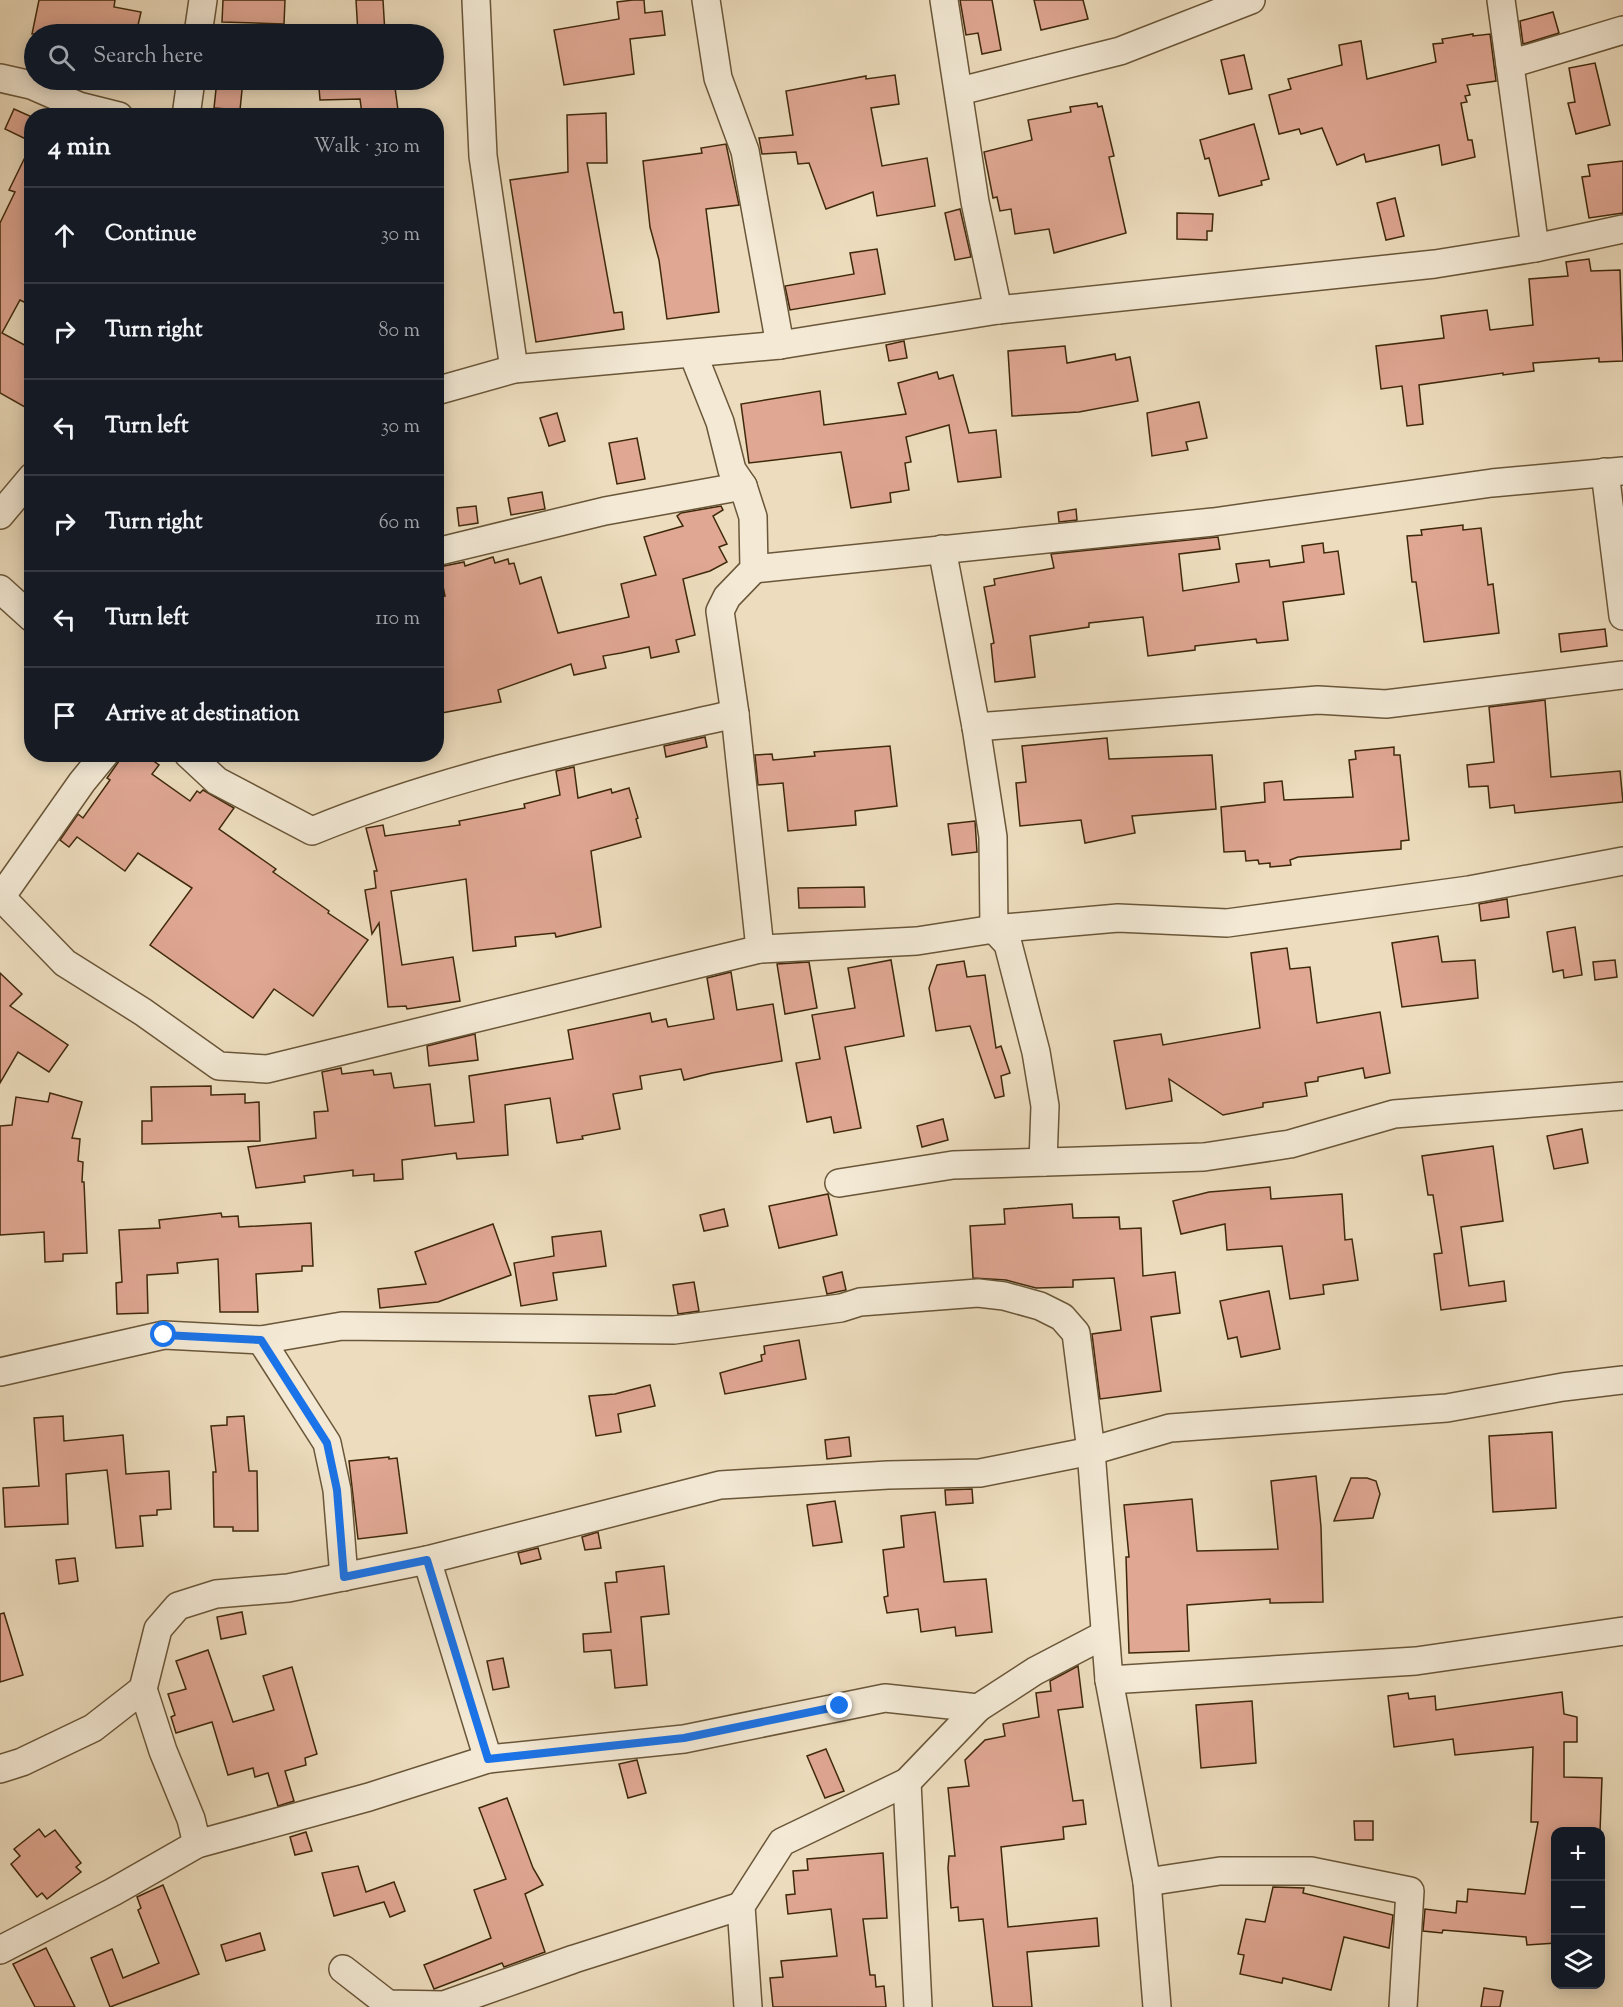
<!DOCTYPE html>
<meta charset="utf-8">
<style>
:root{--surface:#171b24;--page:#20242c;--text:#f1f3f6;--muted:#9ea1a6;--line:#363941}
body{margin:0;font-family:"Sorts Mill Goudy",serif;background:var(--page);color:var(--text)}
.controls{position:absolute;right:18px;bottom:18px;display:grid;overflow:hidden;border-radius:12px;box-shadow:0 3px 15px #0003}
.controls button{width:54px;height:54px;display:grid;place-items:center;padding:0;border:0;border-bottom:2px solid var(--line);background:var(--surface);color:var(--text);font:30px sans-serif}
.stop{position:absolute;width:18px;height:18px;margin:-14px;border:4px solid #1a73e8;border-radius:50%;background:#fff}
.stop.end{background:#1a73e8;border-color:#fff;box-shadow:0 2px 6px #0008}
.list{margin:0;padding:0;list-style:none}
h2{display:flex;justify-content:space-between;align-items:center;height:78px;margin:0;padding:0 24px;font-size:26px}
h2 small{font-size:20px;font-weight:400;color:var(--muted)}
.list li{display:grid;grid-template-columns:39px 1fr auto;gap:18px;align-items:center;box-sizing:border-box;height:96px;padding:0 24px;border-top:2px solid var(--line)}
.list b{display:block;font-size:22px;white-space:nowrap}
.list em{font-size:20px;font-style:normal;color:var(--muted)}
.icon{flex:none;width:33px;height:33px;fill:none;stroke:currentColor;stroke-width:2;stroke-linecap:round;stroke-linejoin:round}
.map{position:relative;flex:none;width:1623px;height:2007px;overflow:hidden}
.search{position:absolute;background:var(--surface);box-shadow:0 3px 15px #0003;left:24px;top:24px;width:420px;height:66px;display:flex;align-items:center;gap:15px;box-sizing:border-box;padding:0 21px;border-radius:33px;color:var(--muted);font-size:22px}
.panel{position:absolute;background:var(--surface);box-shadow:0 3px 15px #0003;left:24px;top:108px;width:420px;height:654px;border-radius:24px}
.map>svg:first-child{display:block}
.building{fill:#e0a793;stroke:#3f290b;stroke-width:1.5}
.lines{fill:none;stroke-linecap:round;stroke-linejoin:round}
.minor-casing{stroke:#6a5638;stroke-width:30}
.minor{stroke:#f3e9d5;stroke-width:27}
.route{stroke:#1a73e8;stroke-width:8}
</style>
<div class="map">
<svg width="1623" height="2007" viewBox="0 0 1623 2007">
<rect width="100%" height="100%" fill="#edddbe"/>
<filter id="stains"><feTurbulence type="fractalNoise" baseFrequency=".00333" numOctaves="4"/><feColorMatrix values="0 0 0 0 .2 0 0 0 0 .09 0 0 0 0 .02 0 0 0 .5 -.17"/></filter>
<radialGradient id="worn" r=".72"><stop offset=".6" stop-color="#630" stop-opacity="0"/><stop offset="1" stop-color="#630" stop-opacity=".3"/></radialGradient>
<g class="building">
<polygon points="39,0 115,0 114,7 141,12 136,34 32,34"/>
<polygon points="223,0 285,0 284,24 222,22"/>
<polygon points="356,0 383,0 385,34 358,34"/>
<polygon points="633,0 644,0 645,13 662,11 665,35 630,39 634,74 564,85 554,30 619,19 617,2"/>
<polygon points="960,0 992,0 1001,50 982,54 978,33 966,35"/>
<polygon points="1034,0 1083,0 1088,19 1041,30"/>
<polygon points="1553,12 1559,33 1523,44 1520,21"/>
<polygon points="1473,34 1473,36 1490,34 1496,81 1467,85 1470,95 1465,96 1467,102 1461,103 1468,140 1472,140 1475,157 1442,165 1439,145 1366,162 1364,154 1337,165 1322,128 1301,134 1299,129 1279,134 1269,95 1291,89 1288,79 1342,65 1339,45 1361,41 1367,79 1436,62 1433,44 1443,43 1442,39"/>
<polygon points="1244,55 1252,89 1229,94 1221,60"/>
<polygon points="1595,63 1610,125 1576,134 1568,103 1575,102 1569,68"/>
<polygon points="895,75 899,104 871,108 882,166 927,158 935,206 877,216 873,192 826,209 809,163 798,164 796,152 762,154 759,138 793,135 786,91 866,76 866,79"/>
<polygon points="217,80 243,80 240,110 214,108"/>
<polygon points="323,80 349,80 349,84 394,80 398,110 362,114 360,99 320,100 319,88 324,87"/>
<polygon points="1097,103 1098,107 1102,106 1114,156 1109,157 1126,233 1054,253 1049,229 1015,234 1011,209 1000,211 997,197 993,198 984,152 1032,140 1028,120 1071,112 1070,107"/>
<polygon points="14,109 32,117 32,142 5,129"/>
<polygon points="606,113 607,163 587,163 614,313 622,312 624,329 536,342 510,180 568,172 567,115"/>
<polygon points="1254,124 1269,179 1261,181 1262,185 1219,196 1209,158 1205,159 1200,140"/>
<polygon points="32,143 32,306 20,300 2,333 32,349 32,411 0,393 0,223 15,192 9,190"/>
<polygon points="726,144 739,205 706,209 719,312 667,319 659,260 650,227 643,161 702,153 701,148"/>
<polygon points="1623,161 1623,213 1589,218 1582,177 1590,176 1588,165"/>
<polygon points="1395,198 1404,236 1386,240 1377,203"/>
<polygon points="960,209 971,257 955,260 945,213"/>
<polygon points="1177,213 1213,214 1212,231 1207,231 1207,240 1177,239"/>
<polygon points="877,249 885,294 790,310 785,286 854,274 850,253"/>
<polygon points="1589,259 1591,271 1620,270 1623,361 1599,362 1599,358 1533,363 1534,371 1503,375 1503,373 1419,385 1423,424 1407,426 1402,386 1381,389 1376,346 1444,338 1441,316 1471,312 1487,310 1490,330 1533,325 1529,279 1568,276 1566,262"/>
<polygon points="904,341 907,358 889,361 886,345"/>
<polygon points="1065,346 1067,363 1115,354 1116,360 1130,357 1138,401 1079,412 1012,416 1008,351"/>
<polygon points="937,372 939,379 953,375 969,433 996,430 1001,477 958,482 949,425 906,437 911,462 905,463 909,490 890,493 891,502 851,508 841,452 749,463 741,404 820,391 824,425 906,414 898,383"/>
<polygon points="1199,402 1207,438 1186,442 1188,450 1152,456 1147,413"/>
<polygon points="557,413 565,441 549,446 540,418"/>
<polygon points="637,438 645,479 617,484 609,443"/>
<polygon points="542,492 545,509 511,515 508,498"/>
<polygon points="476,506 478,523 459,526 457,508"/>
<polygon points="721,506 723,510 713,516 727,544 719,547 727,562 710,571 683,579 695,635 676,640 679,652 651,658 649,647 621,653 603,656 606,668 574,675 571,664 498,690 501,702 436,714 436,597 445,596 439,567 464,562 465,566 493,557 495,563 508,559 509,564 514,563 520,584 541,577 558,633 629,617 621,584 656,575 644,537 683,526 677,516 681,513"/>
<polygon points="1076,509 1077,520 1059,522 1058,512"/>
<polygon points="1463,525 1463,530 1481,528 1488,585 1493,584 1499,633 1424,642 1416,582 1412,582 1407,536 1422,535 1421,530"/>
<polygon points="1218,537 1220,549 1179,554 1183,591 1239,582 1236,564 1269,560 1270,567 1304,562 1302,546 1323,543 1324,553 1338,551 1344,594 1283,602 1288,640 1257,643 1256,639 1195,646 1195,650 1148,656 1143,617 1089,623 1089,627 1030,636 1035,677 995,682 991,644 994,643 984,587 995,585 994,579 1054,568 1051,554"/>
<polygon points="1605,629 1607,646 1561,652 1559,634"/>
<polygon points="1545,700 1551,777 1620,771 1623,802 1515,813 1514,805 1490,808 1488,786 1469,787 1467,765 1494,762 1489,707"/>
<polygon points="705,737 707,747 666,757 664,746"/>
<polygon points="1107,738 1109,759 1212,755 1216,809 1132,816 1135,833 1085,843 1081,820 1020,826 1016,783 1026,782 1022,746"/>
<polygon points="890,746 897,806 855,811 856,825 788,831 783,783 758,785 755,755 772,754 773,760 815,756 814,752"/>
<polygon points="1394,747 1394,755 1400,755 1409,840 1401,841 1401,849 1298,857 1290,860 1291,865 1270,867 1270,863 1259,864 1258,860 1246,861 1245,851 1224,852 1221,807 1265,802 1264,783 1282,781 1284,800 1353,797 1349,760 1356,759 1355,751"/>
<polygon points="124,754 144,754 159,765 152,774 190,801 197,791 200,793 203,790 234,808 219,829 276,869 273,872 329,911 328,913 368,940 313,1016 274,989 253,1018 150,945 192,888 138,853 125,871 77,837 69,847 60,840 78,814 83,818 110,780 107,778"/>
<polygon points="574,767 578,798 611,789 612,793 629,788 638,818 636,819 641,837 591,851 601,927 556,937 555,933 515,937 516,946 473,951 466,879 391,891 402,965 453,957 460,1001 407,1009 406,1006 388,1007 379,923 372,934 365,890 376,888 374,871 377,871 366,828 383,825 385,836 460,825 459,821 525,808 524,804 560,795 556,771"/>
<polygon points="975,821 977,852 952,855 948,824"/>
<polygon points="864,887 865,907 799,908 798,888"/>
<polygon points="1507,899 1509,917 1481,921 1479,904"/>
<polygon points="1575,927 1582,975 1564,978 1563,970 1553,972 1547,932"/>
<polygon points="1438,936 1442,962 1475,960 1478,998 1402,1007 1392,943"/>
<polygon points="1287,948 1290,969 1310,967 1317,1023 1380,1012 1390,1073 1365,1078 1363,1068 1318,1077 1318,1081 1305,1083 1307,1096 1263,1103 1263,1107 1223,1115 1169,1079 1172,1101 1126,1109 1114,1041 1161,1034 1163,1045 1260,1028 1251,953"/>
<polygon points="891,960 904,1036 845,1047 861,1128 834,1133 831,1117 807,1122 796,1063 820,1059 812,1015 855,1008 848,968"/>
<polygon points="1615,960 1617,977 1595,980 1593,962"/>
<polygon points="964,961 967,977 985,975 996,1048 1001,1046 1010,1073 1001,1076 1004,1096 995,1098 970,1026 936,1031 929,988 937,965"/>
<polygon points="809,962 817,1008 785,1014 777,964"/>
<polygon points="731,972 737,1010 773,1004 782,1061 712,1073 684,1080 681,1069 640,1076 642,1089 613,1094 620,1129 582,1136 583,1139 557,1143 550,1098 505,1105 508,1155 457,1159 456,1153 402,1160 403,1179 374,1181 374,1174 353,1176 353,1170 304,1176 305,1182 256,1188 248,1147 316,1138 314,1112 328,1111 322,1072 341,1068 342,1074 373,1070 374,1075 391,1073 394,1088 430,1084 435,1126 474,1122 469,1076 573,1059 568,1030 650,1013 652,1022 666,1019 668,1027 714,1019 707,978"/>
<polygon points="0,973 22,994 10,1006 68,1045 49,1072 18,1052 0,1083"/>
<polygon points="475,1034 478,1060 429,1066 427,1046"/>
<polygon points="211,1086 211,1095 245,1094 245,1103 259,1102 260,1141 142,1144 142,1121 152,1121 151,1087"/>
<polygon points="50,1093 82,1102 72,1138 80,1139 78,1161 83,1162 82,1182 84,1182 87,1253 63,1254 63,1261 45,1262 44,1232 0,1235 0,1126 12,1125 16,1097 48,1102"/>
<polygon points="943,1119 948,1140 922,1147 917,1126"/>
<polygon points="1582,1129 1588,1163 1554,1169 1547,1136"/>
<polygon points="1493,1146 1503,1221 1461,1227 1469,1286 1504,1281 1506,1301 1441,1310 1434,1254 1442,1253 1433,1195 1428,1195 1422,1156"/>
<polygon points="1270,1187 1271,1199 1342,1194 1345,1240 1352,1239 1358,1280 1323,1285 1324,1294 1290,1299 1282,1246 1227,1250 1225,1224 1181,1234 1173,1201 1209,1192"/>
<polygon points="828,1194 837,1235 779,1248 769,1206"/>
<polygon points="1072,1204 1073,1218 1119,1217 1120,1229 1141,1228 1143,1276 1175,1272 1180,1313 1151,1317 1161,1391 1100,1399 1092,1334 1121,1330 1114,1278 1073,1280 1073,1287 1036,1288 1006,1280 973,1278 970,1226 1005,1224 1004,1209"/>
<polygon points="724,1209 728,1226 704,1231 700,1215"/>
<polygon points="221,1213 222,1217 238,1216 239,1227 311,1223 313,1266 302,1266 302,1271 256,1274 258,1312 220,1312 218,1259 177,1263 178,1273 147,1275 148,1313 117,1314 116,1283 122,1282 119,1230 160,1228 159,1220"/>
<polygon points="493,1224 511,1275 438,1302 380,1308 378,1289 426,1284 415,1252"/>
<polygon points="601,1231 606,1266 553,1273 557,1300 521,1306 514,1263 554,1256 552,1237"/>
<polygon points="842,1272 846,1290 827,1294 823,1277"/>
<polygon points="694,1282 699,1311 678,1314 673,1285"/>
<polygon points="1269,1291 1280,1349 1241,1357 1237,1337 1228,1339 1220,1301"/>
<polygon points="799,1340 806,1379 725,1394 720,1373 762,1361 761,1355 765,1354 764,1346"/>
<polygon points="650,1385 655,1406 618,1414 621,1432 596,1436 589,1396 615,1394"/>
<polygon points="63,1416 64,1441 123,1435 126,1474 169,1471 171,1509 157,1510 157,1515 140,1516 143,1546 116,1548 107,1470 66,1474 68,1524 5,1527 3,1488 39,1486 34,1418"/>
<polygon points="244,1416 249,1471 257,1471 258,1531 233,1531 233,1527 214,1527 213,1472 216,1472 211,1426 227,1425 227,1417"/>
<polygon points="1552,1432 1556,1508 1493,1512 1489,1436"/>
<polygon points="849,1437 851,1456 827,1459 825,1440"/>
<polygon points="389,1457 389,1459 397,1458 407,1533 358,1539 349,1461"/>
<polygon points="1316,1476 1321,1527 1323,1602 1270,1603 1270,1599 1187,1605 1189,1651 1129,1653 1126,1557 1129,1557 1124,1505 1192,1499 1197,1551 1278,1549 1271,1481"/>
<polygon points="1351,1478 1367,1478 1376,1481 1380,1494 1373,1518 1334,1521"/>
<polygon points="972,1489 973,1503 946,1505 945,1490"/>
<polygon points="835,1501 842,1542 813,1546 807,1505"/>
<polygon points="935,1512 944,1582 986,1579 992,1632 956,1636 955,1627 921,1632 918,1609 887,1613 884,1597 888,1596 883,1550 904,1547 901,1516"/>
<polygon points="598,1532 601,1548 585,1550 582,1537"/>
<polygon points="538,1548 541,1559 521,1564 518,1553"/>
<polygon points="75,1558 78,1581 59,1584 56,1560"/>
<polygon points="664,1566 669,1614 641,1617 647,1685 615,1688 611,1650 584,1652 583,1634 611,1632 605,1583 617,1582 616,1572"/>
<polygon points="242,1612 246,1634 221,1639 217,1617"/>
<polygon points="4,1613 23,1675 0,1682 0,1614"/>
<polygon points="208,1650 233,1722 274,1710 263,1676 292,1667 317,1754 305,1758 306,1765 285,1771 294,1801 278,1806 268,1773 255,1777 253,1768 228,1775 212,1722 176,1733 171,1717 175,1715 168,1694 186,1689 176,1661"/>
<polygon points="503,1658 509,1687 493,1690 487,1661"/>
<polygon points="1078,1666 1083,1707 1058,1710 1073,1801 1083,1800 1086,1824 1063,1827 1064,1839 1001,1847 1008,1927 1097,1918 1099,1946 1027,1952 1032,2007 993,2007 983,1919 959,1921 958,1907 951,1908 948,1868 949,1856 955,1856 948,1788 969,1786 965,1760 985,1740 1005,1736 1003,1724 1039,1717 1036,1693 1051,1691 1050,1681"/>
<polygon points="1562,1692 1564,1714 1577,1717 1577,1742 1564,1742 1564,1777 1602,1778 1600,1832 1556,1832 1556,1943 1527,1945 1526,1937 1443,1930 1442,1933 1423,1931 1425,1909 1456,1913 1457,1901 1467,1902 1468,1889 1525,1894 1538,1822 1531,1822 1533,1747 1455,1755 1453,1739 1394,1747 1388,1696 1408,1693 1409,1699 1435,1696 1436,1710"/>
<polygon points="1252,1701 1256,1763 1201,1768 1196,1705"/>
<polygon points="826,1749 844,1791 825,1798 807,1756"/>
<polygon points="637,1760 646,1793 628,1798 619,1764"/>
<polygon points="507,1798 533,1868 543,1885 525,1894 545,1952 504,1967 502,1963 434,1989 424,1965 491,1938 474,1890 506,1879 479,1808"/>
<polygon points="1354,1821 1373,1821 1373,1840 1355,1840"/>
<polygon points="39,1829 45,1837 55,1830 81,1863 76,1867 81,1872 47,1899 42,1893 37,1897 11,1864 20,1856 14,1849"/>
<polygon points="306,1832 312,1851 295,1855 290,1837"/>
<polygon points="883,1853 887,1918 863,1919 870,1975 875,1975 876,1987 884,1986 886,2007 773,2007 770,1978 783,1977 781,1961 837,1956 831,1909 788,1914 786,1895 795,1894 793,1871 808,1870 807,1859"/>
<polygon points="358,1866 366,1892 394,1882 405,1911 390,1917 384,1902 334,1916 322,1873"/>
<polygon points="163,1885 199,1974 110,2007 91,1958 112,1949 123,1978 159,1963 138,1910 141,1908 137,1897"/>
<polygon points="1273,1887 1304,1888 1303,1893 1393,1915 1389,1948 1344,1937 1331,1990 1283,1978 1282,1983 1240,1974 1244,1955 1238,1954 1246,1919 1265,1922"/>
<polygon points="260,1933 265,1950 226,1961 221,1945"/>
<polygon points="46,1948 75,2007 35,2007 13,1964"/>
<polygon points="1484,1988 1503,1991 1500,2007 1481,2007"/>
</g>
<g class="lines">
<defs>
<g id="minor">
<polyline points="476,0 483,156 514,369"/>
<polyline points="706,0 718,78 745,151 780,345"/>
<polyline points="944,0 975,202 998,310"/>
<polyline points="1501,0 1535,248"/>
<polyline points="198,34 203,0"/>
<polyline points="1510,64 1623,30"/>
<polyline points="0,78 31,85 79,106 119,116"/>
<polyline points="960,91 1120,51 1251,0"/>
<polyline points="186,116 191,80"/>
<polyline points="693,354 720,422 732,470 743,486 753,517 754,569 727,597 720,611 735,714 760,949"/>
<polyline points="436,391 514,369 780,345 998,310 1435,264 1535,248 1623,229"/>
<polyline points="1605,472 1623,616"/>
<polyline points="0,515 32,477"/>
<polyline points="942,549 976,727 993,837 994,929 1008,944 1036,1052 1045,1106 1043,1162"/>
<polyline points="436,552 605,511 743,486"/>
<polyline points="754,569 1213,522 1492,483 1623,471"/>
<polyline points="0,589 32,618"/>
<polyline points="976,727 1318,700 1386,704 1623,675"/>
<path d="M188,754l29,27 95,50c136,-56 280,-85 423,-117"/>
<polyline points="0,896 65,963 143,1012 219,1066 267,1069 760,949 917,941 994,929 1118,918 1227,923 1469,890 1623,861"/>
<polyline points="1,897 82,782 105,754"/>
<polyline points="839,1183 953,1165 1204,1157 1290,1144 1394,1114 1623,1096"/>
<polyline points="261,1340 327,1443 337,1490 344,1577"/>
<polyline points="0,1372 164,1335 261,1340 342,1326 674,1330 841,1308 860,1302 978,1293 1004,1296 1040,1306 1062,1317 1076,1333 1091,1451 1109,1680 1147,1882"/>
<polyline points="427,1560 488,1759"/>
<polyline points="1109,1680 1416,1661 1623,1631"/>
<polyline points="143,1689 163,1751 191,1819 197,1844"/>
<polyline points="0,1769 22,1762 93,1728 143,1689 158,1629 178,1606 216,1594 288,1588 427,1560 720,1485 888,1475 980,1473 1091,1451 1170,1428 1447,1408 1563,1387 1623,1380"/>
<polyline points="907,1782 918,2007"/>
<polyline points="0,1950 113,1892 197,1844 369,1797 488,1759 684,1739 885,1698 978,1708 1035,1671 1104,1635"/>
<polyline points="343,1969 388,2004 444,2005 574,1959 741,1906"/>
<polyline points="748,2007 741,1906 782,1842 907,1782 978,1708"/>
<polyline points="1157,2007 1147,1882 1220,1871 1311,1871 1410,1891 1403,2007"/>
</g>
</defs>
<use href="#minor" class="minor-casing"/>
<use href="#minor" class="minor"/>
</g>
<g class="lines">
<polyline class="route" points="164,1335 261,1340 327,1443 337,1490 344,1577 427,1560 488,1759 684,1738 840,1706"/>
</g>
<rect width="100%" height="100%" filter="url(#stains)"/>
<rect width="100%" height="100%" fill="url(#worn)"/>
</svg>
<div class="controls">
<button>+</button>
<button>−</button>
<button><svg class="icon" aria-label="layers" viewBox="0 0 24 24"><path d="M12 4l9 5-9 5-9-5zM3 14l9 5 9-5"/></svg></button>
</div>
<div class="stop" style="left:164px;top:1335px"></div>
<div class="stop end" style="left:840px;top:1706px"></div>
<div class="search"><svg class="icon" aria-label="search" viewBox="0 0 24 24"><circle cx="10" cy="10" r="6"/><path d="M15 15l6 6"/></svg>Search here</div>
<section class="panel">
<h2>4 min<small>Walk · 310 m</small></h2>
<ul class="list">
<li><svg class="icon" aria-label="ahead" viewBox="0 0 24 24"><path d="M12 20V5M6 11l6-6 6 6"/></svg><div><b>Continue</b></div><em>30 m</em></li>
<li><svg class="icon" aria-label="right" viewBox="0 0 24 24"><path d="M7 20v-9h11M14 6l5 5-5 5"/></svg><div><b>Turn right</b></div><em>80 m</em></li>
<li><svg class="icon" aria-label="left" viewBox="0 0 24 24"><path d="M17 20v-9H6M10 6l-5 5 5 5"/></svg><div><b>Turn left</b></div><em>30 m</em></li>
<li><svg class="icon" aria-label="right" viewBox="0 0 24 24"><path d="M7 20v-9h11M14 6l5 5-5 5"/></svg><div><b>Turn right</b></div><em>60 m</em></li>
<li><svg class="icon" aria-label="left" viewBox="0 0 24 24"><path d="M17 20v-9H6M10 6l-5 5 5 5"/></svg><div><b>Turn left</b></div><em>110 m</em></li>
<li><svg class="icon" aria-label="arrive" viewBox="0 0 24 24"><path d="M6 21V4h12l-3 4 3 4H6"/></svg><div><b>Arrive at destination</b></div></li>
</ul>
</section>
</div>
